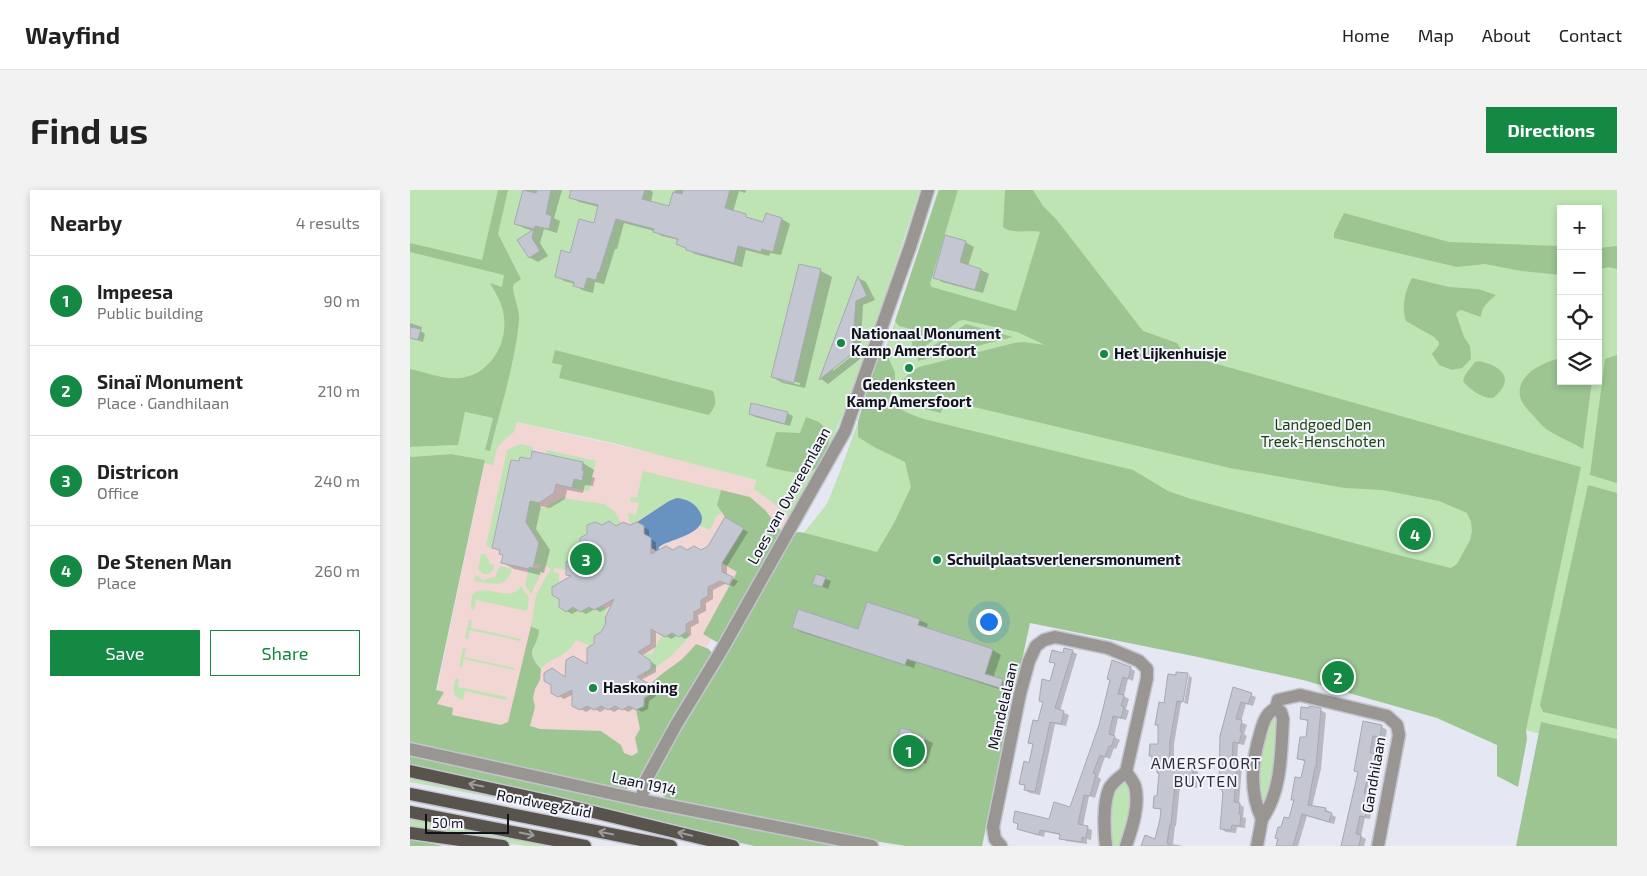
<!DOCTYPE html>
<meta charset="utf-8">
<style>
:root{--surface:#fff;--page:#f2f2f2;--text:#222;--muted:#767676;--line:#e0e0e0;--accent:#138943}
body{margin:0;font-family:"Exo 2",sans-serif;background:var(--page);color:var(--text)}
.controls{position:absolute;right:15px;top:15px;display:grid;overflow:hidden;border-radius:0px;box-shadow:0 2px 8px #0003}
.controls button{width:45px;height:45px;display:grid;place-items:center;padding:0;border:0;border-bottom:1px solid var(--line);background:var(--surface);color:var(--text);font:25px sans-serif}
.scale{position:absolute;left:15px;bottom:12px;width:84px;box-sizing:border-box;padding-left:5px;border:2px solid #121317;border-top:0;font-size:14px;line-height:18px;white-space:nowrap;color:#121317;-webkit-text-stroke:4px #f3f4fd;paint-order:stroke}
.you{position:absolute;left:578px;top:431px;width:18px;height:18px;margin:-12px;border:4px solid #fff;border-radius:50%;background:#1a73e8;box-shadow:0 0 0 8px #1a73e833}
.badge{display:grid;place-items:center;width:32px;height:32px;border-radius:50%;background:var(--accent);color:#fff;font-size:16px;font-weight:700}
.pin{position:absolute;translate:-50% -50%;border:2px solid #fff;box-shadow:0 1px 5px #0006}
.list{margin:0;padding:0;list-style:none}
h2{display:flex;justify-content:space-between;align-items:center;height:65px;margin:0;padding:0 20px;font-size:21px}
h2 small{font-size:16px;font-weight:400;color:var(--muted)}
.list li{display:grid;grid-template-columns:32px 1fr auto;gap:15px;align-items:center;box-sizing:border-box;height:90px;padding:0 20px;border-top:1px solid var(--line)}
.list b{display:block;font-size:19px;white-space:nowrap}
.list p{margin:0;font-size:16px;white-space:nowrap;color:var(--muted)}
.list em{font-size:16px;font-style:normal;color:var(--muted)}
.actions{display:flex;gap:10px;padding:15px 20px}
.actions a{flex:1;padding:11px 0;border:1px solid var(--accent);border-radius:0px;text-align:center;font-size:18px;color:var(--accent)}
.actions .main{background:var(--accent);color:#fff}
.icon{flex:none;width:28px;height:28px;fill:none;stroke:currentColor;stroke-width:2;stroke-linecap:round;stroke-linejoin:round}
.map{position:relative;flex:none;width:1207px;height:656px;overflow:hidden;border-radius:0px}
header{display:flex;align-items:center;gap:30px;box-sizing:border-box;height:70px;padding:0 25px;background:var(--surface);border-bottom:1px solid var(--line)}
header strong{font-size:24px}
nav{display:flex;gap:28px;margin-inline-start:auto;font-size:18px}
.intro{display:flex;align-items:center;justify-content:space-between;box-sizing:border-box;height:120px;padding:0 30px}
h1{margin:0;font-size:35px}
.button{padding:12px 22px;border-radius:0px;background:var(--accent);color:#fff;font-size:18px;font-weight:700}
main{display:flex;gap:30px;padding:0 30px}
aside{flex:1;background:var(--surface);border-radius:0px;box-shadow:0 2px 8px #0003}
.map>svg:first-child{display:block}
.commercial{fill:#f1d6d4}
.green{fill:#bee4b3;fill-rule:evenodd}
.forest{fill:#9dc592}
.water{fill:#6892bf}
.shadow{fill:#0003;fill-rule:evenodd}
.building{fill:#c4c6d1;stroke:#a7a8b3}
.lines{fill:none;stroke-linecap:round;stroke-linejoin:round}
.minor-casing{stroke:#c3c5cf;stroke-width:15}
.primary-casing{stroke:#c3c5cf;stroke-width:15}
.minor{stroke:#999592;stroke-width:12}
.primary{stroke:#59534d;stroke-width:12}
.oneway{stroke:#9e9b9c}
.poi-dot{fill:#138943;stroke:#f3f4fd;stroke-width:2}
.labels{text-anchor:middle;stroke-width:4;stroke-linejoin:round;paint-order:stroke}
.poi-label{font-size:15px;font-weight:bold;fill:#121317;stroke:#f3f4fd;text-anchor:start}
.park-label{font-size:15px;fill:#1b420e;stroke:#f3f4fd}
.street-label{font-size:15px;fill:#121317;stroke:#f3f4fd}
.neighbourhood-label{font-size:16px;letter-spacing:1px;fill:#2f3039;stroke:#f3f4fd}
</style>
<header>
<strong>Wayfind</strong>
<nav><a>Home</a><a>Map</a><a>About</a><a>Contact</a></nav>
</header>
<div class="intro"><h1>Find us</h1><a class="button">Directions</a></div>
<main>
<aside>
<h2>Nearby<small>4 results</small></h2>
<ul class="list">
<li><span class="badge">1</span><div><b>Impeesa</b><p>Public building</p></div><em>90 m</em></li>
<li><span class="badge">2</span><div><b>Sinaï Monument</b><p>Place · Gandhilaan</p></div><em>210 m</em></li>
<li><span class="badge">3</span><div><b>Districon</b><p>Office</p></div><em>240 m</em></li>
<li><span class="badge">4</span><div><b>De Stenen Man</b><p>Place</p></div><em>260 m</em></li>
</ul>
<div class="actions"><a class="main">Save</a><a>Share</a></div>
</aside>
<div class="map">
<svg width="1207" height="656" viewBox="0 0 1207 656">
<rect width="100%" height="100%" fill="#e5e7f2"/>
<polygon class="commercial" points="88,228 268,269 393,303 226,570 22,524 75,271"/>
<g class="green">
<polygon points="0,0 510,0 465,137 437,214 399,305 381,326 378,327 366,315 344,299 346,290 203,253 107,232 104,242 93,251 87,258 83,275 74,273 75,270 41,264 0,267 0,257 48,255 55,222 83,228 75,260 88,228 0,208"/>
<path d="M528,0h679v561l-142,-32 -681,-174 33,-41 12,-30 68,-185 -1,-1zM1151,19h37v172h-37z"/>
<polygon points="111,254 123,257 121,269 110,267 109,271 101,270 82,358 76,356 97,260"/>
<polygon points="137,260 186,271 179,301 162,298 164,289 173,291 174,281 172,280 173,272 136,264"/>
<path d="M233,281l78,19 -4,15 5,7 -6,4 -6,14 -11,-5c5,-12 -5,-21 -14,-26l-16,2 -37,23 -3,-4 -1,-7 8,2 3,-12 -9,-2 1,-4 6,1z"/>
<path d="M121,307l8,6 2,5h3l18,-10 42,6 10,7 7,12 -5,3 -7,-4 -7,3 -7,-3 -7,3 -1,9 -7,4v8l-14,24 -12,-2 -1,4 7,2 -1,1v8l-7,4v8l7,4v8l7,4 7,-4 7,5c9,-6 18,-9 28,-3l-3,5 1,5 -1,3 1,1 -12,21 -3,2 -15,-6c-11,20 -24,15 -35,29l-8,-11 2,-31 -4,-1 5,-31 15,-27 -6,-2 -14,28 -6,-9 4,-18 11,2 1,-4 -11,-2 9,-20 -13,-21z"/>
<polygon points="71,364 75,364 79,370 79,374 84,375 83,380 79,384 73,384 68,379"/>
<path d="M90,376l12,3c-7,21 -21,14 -38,12l1,-6 8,5 12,-3z"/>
<path d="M111,396l8,12 -2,13 -51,-11 -2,10 -3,-1 1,-14c14,-14 37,10 49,-9z"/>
<polygon points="59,430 62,431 61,438 111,449 110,451 60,440 58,449 55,448"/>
<polygon points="276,442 280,446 261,466 234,486 234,483 241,479 234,464 242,464 252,445 262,443 269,447"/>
<polygon points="53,458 56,459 54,467 104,478 104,480 54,469 52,477 49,477"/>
<path d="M46,488l3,1 -1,8 49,10 -1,3 -41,-9 -2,9c-12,-4 -10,-12 -7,-22z"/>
<polygon points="867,524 867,572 858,611 853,616 848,597 847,581 854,536"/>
<polygon points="0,586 150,620 0,592"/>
<polygon points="712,591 720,593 723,610 712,656 700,656 697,633 706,594"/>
<polygon points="0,629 144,656 116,656 0,639"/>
</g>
<g class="forest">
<path d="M88,0h10l-10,44 23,45c-2,2 -5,3 -7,5 -4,5 7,28 5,37 -4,43 -19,88 -29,130l-5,-1 8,-32 -28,-6 -7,33 -48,2v-78c15,3 34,11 50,9 31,-3 50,-37 43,-67 -2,-10 -8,-19 -13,-28l12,4 2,-12 -94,-23v-9l72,17z"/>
<path d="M529,0h19l-28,94 2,3 84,24 24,-79c-11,-2 -30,2 -37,-5l2,-37h28l10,16 13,13 87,112 34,12 8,12 396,112 -55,263 1,9 -9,48 -21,-11v-31l-60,-27 -134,-38 -105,-23 -168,-34 -48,223h-76l-57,-9 -181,-38c-27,-17 -8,-35 5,-55l120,-210 6,-2 6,1 72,19 17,-29 17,-36 -6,-25 -31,-15 -16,-10v-16l24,-79 13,31v6l-7,24 22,11 14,5 209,51 35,21 20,7 210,57 53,13 6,-4 13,-24 2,-9 -1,-9 -4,-9 -28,-12 -57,-11 -37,-2 -115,-20 -285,-68 -4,13c-9,-3 -27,-5 -34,-10 -18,-11 0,-31 12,-36l95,-24 10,-1 21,3 -28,-13 -53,-12 -5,1 -46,34 -2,-26 -12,-3 -4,-5z"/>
<polygon points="934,23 1039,52 1151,56 1151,85 1111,81 1075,74 1047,77 924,48 924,43"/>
<polygon points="1207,56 1207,79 1198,77 1188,80 1188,58"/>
<path d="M1002,88l37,9 29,2 18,6c-7,6 -15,12 -15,22l-20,-7 -3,1 -2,3 8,23 6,9 1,13 -9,9 -10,2 -13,-5 -7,-11 7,-9v-3l-5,-5 -28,-16c-5,-13 -1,-31 6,-43z"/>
<polygon points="556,134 603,147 508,171 508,166"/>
<path d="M145,160l158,41c4,11 3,15 -4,24l-150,-37 3,-13 -10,-2z"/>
<polygon points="1207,165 1207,293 1180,285 1195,169"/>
<path d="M1151,168v23h31l-9,68c-11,-7 -25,-12 -37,-20 -5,-4 -9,-9 -13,-14 -5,-5 -12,-12 -13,-19 -4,-22 24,-34 41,-38z"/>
<path d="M1068,171c23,4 39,18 15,37 -10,1 -24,-9 -30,-17l2,-6 10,-13z"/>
<path d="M396,227l13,5 11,11c-4,46 -27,44 -64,33l10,-34 24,1z"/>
<path d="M41,264l34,6 -49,230 8,2 -7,12 16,4 -1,7 49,10 7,-3 23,-96 8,4c-1,19 -16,19 2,39l-1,11 -5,9 -2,9 2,9 -5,19 10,3 61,2 20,14 3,8 8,3 6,-4 -3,-14 5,-9 -4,-19 8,-4c0,-26 22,-33 38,-47 5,-5 10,-10 14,-15l13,5 4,6 -74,125 -7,7 -6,2 -131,-26 -2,-3 -25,-5 -3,1 -55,-11v-288z"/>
<polygon points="1178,295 1207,303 1207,539 1133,522 1130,515"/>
<polygon points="311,300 340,307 355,320 371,341 371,348 310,454 293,444 327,382 312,373 315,327 307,315"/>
<polygon points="1131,532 1207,549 1207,656 1106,656"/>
<polygon points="0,563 282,626 306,632 309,631 427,656 344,656 0,575"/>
<polygon points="0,649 33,656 0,656"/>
</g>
<path class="water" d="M267,308c9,1 16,4 21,11 17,22 -25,30 -36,36l-3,2 -1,5 -8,-5 1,-1v-8l-7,-4v-8l-7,-4 32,-21z"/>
<g class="shadow">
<polygon points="115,0 152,0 144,28 150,31 147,43 134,39 130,53 138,66 128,72 119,67 109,50 123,41 114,38 106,34"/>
<polygon points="159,0 240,0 243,2 241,12 260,17 265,0 336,0 335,3 329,1 323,22 354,33 372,29 380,34 371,65 360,63 359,66 336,60 332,77 285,64 268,54 269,50 252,46 244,41 214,33 207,59 205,59 194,94 185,92 183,103 172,100 164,95 165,94 154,91 146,86 185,34 189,17 169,12 161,7 162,1"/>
<polygon points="555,52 564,57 558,76 571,80 579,84 573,103 532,92 524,87"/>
<path d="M389,75l22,6 11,6 -27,111 -22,-5 -11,-6zM373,189l17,4v2l-17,-4z"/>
<path d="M448,88l8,4 9,18 -12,5 -3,54 -32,25 -7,-5zM446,159l2,2 -25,20v-4z"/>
<polygon points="0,133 12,137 11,141 15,144 13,152 0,148"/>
<polygon points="377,223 383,226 380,236 345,227 340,224"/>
<polygon points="123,263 173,273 184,280 182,287 185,288 183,296 175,295 173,303 157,300 155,309 140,318 131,316 126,339 140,360 134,383 130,382 130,385 104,379 93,373 94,365 84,357 122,271"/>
<polygon points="316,329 338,342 317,376 317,386 328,391 324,397 317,393 303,400 303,409 296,413 296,421 288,425 289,433 281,437 281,445 275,449 268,445 261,449 246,440 246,457 231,466 246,475 246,482 231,490 246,499 246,506 239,511 238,519 232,522 225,518 218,522 211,518 204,522 197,518 190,522 183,518 176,522 164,515 164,504 154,509 143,502 157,489 178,476 185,455 198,432 202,415 190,422 185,419 176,424 169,420 162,424 150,417 162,387 157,384 172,357 192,337 220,337 227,333 239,340 239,348 246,352 246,363 291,362 299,357"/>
<polygon points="407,385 421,391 418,399 404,393"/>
<polygon points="509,430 518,434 516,439 583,460 591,465 583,488 601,495 598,502 506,472 504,478 391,442 383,438 449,440"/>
<polygon points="662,461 667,464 650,521 659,525 656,536 645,534 630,605 620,603 615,600 616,596 611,593 620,574 624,555 619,552 629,533 634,513 630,511 641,492 646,474 641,471"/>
<polygon points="713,474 725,481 723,491 718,489 714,506 719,509 716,519 719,521 716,530 708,528 704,547 710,550 706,559 704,558 700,569 695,567 688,587 691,589 685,608 679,606 673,636 682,640 681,650 677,649 677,654 656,651 650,648 651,645 635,642 634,647 613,641 608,638 609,635 604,632 640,631 661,619"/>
<polygon points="776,485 764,554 764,578 783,579 788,582 787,598 770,596 766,636 765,636 763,654 773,656 733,656 746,651 752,620 744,617 748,608 750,583 749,580 743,576 743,567 741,565 749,555 749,536 746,534 767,486"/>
<polygon points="779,485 782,488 778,514 774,513"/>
<polygon points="824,499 846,507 843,516 836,514 831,532 837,535 834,544 837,546 834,555 828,554 827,573 832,576 829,614 834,617 833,627 836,628 835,638 827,637 826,643 816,642 811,639 813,600 810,599"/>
<polygon points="910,520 916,523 911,579 902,617 915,619 920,622 920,624 926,627 924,634 897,626 888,656 867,656 872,639 880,630 885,611 882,609 892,590 896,572 889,569 897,549 899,532 891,528"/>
<polygon points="954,533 972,537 977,540 975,549 968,548 965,566 972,569 968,590 963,588 959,606 964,609 960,629 955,628 951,646 956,649 954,656 932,656 949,582"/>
<polygon points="502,542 523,553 516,574 495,567 487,562"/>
</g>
<g class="building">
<polygon points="113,0 126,3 127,0 141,0 136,24 142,26 139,39 125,36 122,48 130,61 119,68 107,50 124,39 104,34"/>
<polygon points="161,0 235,0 232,9 259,16 263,2 272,4 273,0 320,0 315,18 336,24 336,27 353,32 356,23 372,28 363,62 352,59 351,62 328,56 324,73 276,60 276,58 266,54 268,49 243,42 244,39 206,29 189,83 188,82 186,90 177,88 174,99 163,96 164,92 145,87 151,60 160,63 169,29 184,33 188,15 159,8"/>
<polygon points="535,45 556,51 550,72 571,79 565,100 523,88"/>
<polygon points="389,74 411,79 384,193 361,187"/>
<polygon points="448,86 457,106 446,111 442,164 409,190"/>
<polygon points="0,137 11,139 8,150 0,148"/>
<polygon points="341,213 378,222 375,234 339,224"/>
<polygon points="122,261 173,272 172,280 174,281 172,291 164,289 162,298 146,294 144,303 129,313 120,311 116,332 129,353 123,378 119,377 119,379 91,373 93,365 89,364 90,360 82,358 101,270 109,271 110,267 121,269"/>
<polygon points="315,327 334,338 312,373 312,382 323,387 319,395 310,391 298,397 298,406 291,410 291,418 284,422 284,430 276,434 276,442 269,447 262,443 255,447 241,439 241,454 228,462 241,471 241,479 227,487 241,495 241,504 234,508 234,516 226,520 219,516 212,520 205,516 198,520 191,516 184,520 177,516 170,520 162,516 162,500 148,507 141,503 141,495 134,491 134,483 142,478 155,487 156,470 163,466 177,474 177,458 184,454 184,446 191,442 196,433 195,432 196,429 195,428 204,409 184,420 179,417 170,422 163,417 156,422 149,417 149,409 142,405 142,397 161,386 156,385 156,372 163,368 163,360 170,356 170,348 177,344 177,335 185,332 192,335 199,331 206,336 213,332 220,335 227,332 234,336 234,344 241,348 241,364 256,356 263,360 270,356 277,360 284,356 291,360 298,356"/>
<polygon points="406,384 416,387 412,397 402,394"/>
<polygon points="457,412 510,429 508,435 583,459 575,484 593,489 590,498 497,469 495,475 382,438 388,419 448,439"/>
<polygon points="654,458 663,460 645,518 654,521 651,534 640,532 625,602 614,600 615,595 609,594 614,571 619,573 623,554 618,553 623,530 628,531 633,512 629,511 632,489 640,491 645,473 639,472 642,460 653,463"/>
<polygon points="702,470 721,477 718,489 713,487 708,504 714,505 711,516 714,517 711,528 703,526 699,544 705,546 701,557 699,556 695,567 690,565 683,583 686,584 680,606 674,605 668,634 678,636 676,648 672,647 672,652 649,649 650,644 630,640 629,645 607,639 608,634 603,632 605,621 639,629 644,612 660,617 689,535 700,490 697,489"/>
<polygon points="766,482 778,483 773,512 767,511 760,551 759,577 783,578 782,595 765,594 761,634 760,634 757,653 761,656 731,656 735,645 745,649 750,629 751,619 743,618 744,606 747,606 749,583 747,583 747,577 742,577 742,566 739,566 740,554 748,554 748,535 745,535 749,512 754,513 758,484 766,485"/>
<polygon points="823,497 842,503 838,514 831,512 826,529 832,530 830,541 832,542 829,553 823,552 822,572 827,572 824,612 830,613 829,624 831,624 830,636 822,635 821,640 810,639 813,602 812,602 812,599 809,599 810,546"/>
<polygon points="899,516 911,518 906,577 905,577 898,615 916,618 915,621 922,623 919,632 892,624 883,656 866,656 868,649 865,648 868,637 871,637 874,627 879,628 884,610 881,610 885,587 891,588 895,570 887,569 890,547 896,547 898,530 890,529 891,517 899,518"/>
<polygon points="953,531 972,535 970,547 963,546 960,563 968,565 963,587 958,586 954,603 960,605 955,627 950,626 946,644 951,645 949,656 931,656 948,582 944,581"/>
<polygon points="491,538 502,541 502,543 515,548 508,570 486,563 490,550 487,549"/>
</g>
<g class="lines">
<defs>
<g id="minor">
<path d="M866,518l5,4 2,7c-2,33 -1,72 -21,100 -13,-27 -10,-58 -2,-85 3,-11 5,-20 16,-26l2,-8 22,-5 87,21 10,9 2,10 -21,111"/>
<polyline points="0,559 231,610 462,656"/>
<polyline points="231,610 236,590 266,535 311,461 435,241 501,54 518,0"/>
<polyline points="591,656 585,649 583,637 610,504 619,471 626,456 634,450 645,447 698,458 729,471 737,479 737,488 716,582"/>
<path d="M696,656c-2,-15 -3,-42 3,-57 3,-7 11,-12 17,-17 3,4 7,9 9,14 5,19 -3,42 -9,60"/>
<polyline points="847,656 852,629"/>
</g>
<g id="primary">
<polyline points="0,581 142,612 323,656"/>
<polyline points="0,604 261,656"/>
<polyline points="0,622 175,656"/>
<polyline points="0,643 93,656"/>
</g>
</defs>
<use href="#minor" class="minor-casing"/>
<use href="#primary" class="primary-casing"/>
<use href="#minor" class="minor"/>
<use href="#primary" class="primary"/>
</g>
<defs><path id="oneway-shaft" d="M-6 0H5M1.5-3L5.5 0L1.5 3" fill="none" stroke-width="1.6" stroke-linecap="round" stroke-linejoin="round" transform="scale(1.25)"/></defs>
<g class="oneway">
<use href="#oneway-shaft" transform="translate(66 595) rotate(-168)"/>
<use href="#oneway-shaft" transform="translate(196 643) rotate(-169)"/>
<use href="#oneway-shaft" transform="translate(117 644) rotate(11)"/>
<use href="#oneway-shaft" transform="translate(275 644) rotate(-166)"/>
</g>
<g class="poi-dot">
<circle cx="431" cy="153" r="5"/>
<circle cx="694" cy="164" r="5"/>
<circle cx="499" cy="178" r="5"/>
<circle cx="527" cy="370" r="5"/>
<circle cx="183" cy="498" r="5"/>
</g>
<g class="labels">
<g class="poi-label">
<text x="441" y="149">Nationaal Monument<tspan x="441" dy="17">Kamp Amersfoort</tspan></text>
<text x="704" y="169">Het Lijkenhuisje</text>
<text x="499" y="200" text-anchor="middle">Gedenksteen<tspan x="499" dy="17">Kamp Amersfoort</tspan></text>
<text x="537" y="375">Schuilplaatsverlenersmonument</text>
<text x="193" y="503">Haskoning</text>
</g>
<g class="park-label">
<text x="913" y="240">Landgoed Den<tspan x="913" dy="17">Treek-Henschoten</tspan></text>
</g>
<g class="street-label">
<text transform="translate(379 306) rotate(-61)" y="5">Loes van Overeemlaan</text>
<text transform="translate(593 516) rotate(-77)" y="5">Mandelalaan</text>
<text transform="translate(964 585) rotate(-80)" y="5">Gandhilaan</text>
<text transform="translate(234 594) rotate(12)" y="5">Laan 1914</text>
<text transform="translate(134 614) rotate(11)" y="5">Rondweg Zuid</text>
</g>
<g class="neighbourhood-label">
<text x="796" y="579">AMERSFOORT<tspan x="796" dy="18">BUYTEN</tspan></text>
</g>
</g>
</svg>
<div class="controls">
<button>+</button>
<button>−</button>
<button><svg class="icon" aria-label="locate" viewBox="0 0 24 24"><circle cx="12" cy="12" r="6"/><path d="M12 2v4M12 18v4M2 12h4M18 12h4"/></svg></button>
<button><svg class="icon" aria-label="layers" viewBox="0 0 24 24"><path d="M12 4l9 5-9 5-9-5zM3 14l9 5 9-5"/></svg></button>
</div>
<div class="scale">50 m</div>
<div class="you"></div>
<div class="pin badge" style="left:499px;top:561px">1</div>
<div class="pin badge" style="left:928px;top:487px">2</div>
<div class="pin badge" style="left:176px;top:369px">3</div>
<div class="pin badge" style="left:1005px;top:344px">4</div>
</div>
</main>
